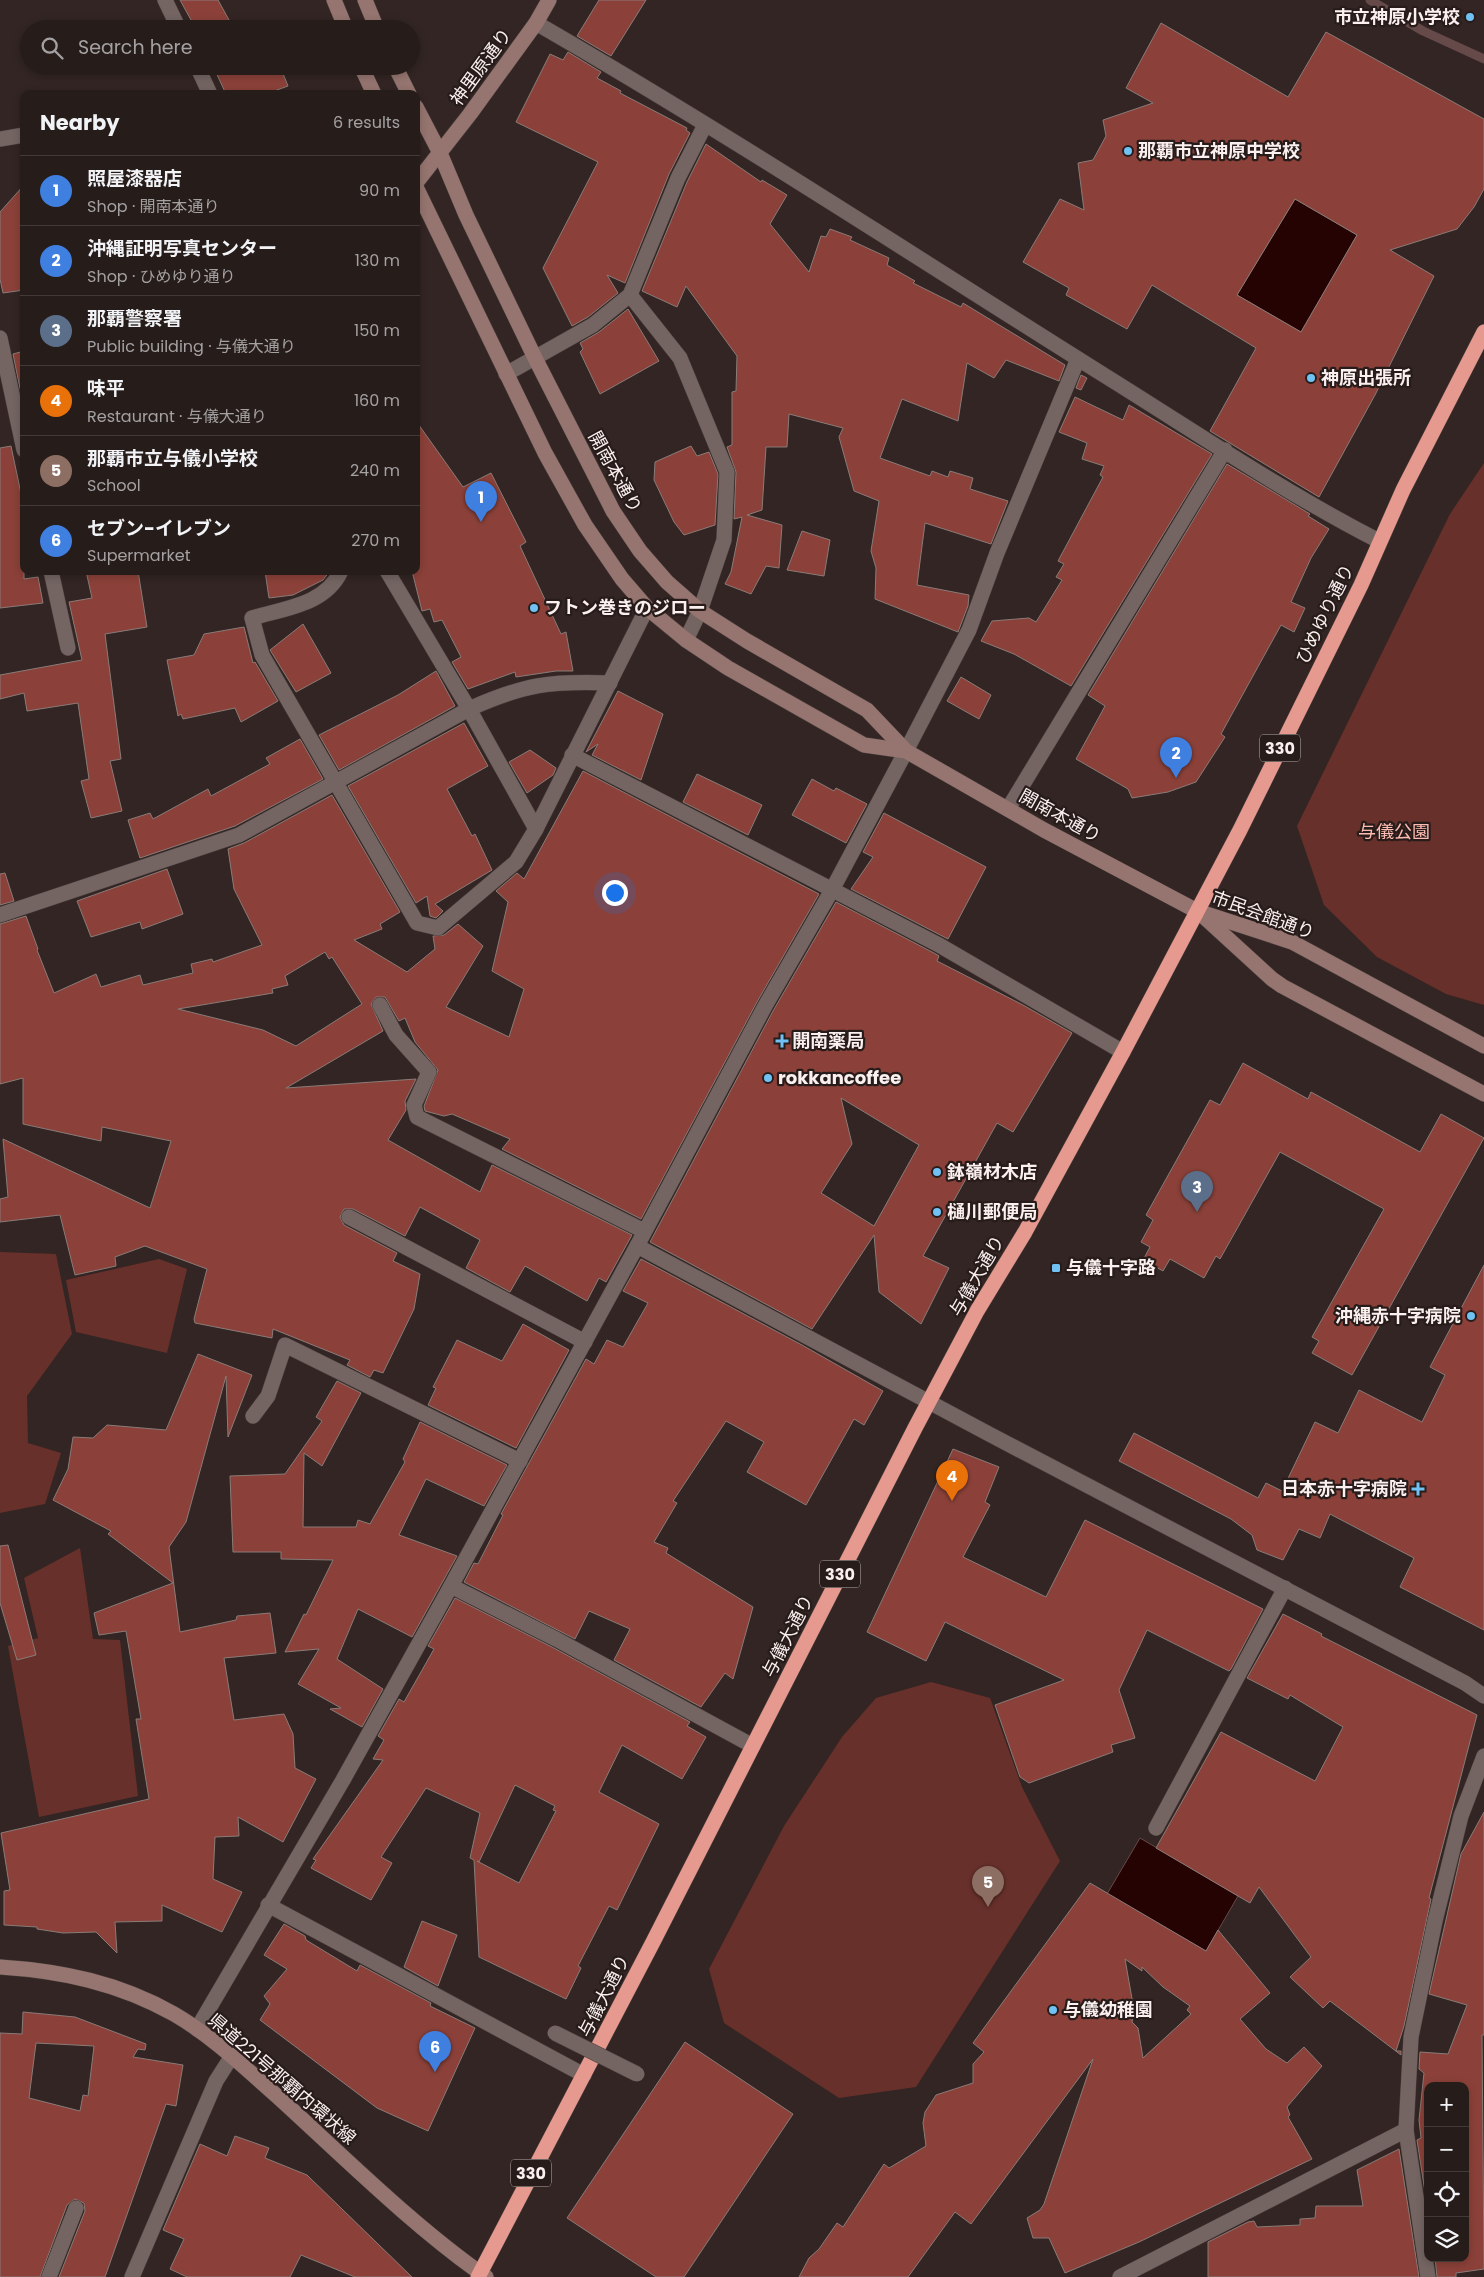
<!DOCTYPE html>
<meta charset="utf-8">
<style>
:root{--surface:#261c1a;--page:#2e2523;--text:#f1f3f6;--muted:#a4a1a2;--line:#423a39;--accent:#70c1f4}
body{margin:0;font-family:Poppins,"Noto Sans JP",sans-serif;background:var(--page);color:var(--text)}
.controls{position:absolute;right:15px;bottom:15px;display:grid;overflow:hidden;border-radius:10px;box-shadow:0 2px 8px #0003}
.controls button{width:45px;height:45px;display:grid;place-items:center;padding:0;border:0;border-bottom:1px solid var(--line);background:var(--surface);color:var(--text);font:25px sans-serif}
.you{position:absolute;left:614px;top:892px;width:18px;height:18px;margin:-12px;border:4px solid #fff;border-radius:50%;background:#1a73e8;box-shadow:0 0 0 8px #1a73e833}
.badge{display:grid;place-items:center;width:32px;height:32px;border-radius:50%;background:var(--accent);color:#fff;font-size:16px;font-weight:700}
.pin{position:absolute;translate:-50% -41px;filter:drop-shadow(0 1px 2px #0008)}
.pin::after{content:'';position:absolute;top:26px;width:18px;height:15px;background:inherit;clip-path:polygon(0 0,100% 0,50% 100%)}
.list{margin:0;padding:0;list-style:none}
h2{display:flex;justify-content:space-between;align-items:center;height:65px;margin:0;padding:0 20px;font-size:21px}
h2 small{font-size:16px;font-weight:400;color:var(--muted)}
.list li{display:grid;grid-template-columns:32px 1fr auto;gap:15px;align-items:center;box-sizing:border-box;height:70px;padding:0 20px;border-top:1px solid var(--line)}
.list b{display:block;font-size:19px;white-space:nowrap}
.list p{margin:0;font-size:16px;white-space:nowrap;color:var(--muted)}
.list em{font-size:16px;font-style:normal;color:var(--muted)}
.icon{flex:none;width:28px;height:28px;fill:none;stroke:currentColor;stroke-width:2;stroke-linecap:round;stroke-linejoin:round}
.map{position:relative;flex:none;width:1484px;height:2277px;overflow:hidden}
.search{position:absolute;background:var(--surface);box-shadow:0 2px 8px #0003;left:20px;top:20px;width:400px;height:55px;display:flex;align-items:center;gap:12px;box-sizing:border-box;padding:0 18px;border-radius:28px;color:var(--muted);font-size:19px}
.panel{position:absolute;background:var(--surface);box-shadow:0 2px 8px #0003;left:20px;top:90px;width:400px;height:485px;border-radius:10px}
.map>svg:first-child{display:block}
.green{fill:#68302a}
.water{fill:#250302;stroke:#654a49}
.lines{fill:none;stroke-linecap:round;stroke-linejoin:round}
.stream{stroke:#654a49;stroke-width:9}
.building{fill:#8b4139;stroke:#8a7b78;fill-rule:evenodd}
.street-casing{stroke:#4b403f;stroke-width:16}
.secondary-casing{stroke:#4b403f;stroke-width:16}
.highway-casing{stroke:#4b403f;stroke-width:16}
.street{stroke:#746562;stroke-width:15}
.secondary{stroke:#967570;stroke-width:15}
.highway{stroke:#e6998f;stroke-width:15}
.street-bridge-casing{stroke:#4b403f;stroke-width:16;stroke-linecap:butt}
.street-bridge{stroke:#746562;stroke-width:15}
.poi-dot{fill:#70c1f4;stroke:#281c1a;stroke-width:2}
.labels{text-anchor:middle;stroke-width:4.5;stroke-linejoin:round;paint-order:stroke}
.shield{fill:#281c1a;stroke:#bab0af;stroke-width:1}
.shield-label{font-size:16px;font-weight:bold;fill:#f9f0ef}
.poi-label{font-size:18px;font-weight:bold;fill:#f9f0ef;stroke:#281c1a;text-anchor:start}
.street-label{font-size:18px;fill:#f9f0ef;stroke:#281c1a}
.park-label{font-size:18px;fill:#febbb1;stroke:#281c1a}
</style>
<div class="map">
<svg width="1484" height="2277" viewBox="0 0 1484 2277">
<rect width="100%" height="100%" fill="#322523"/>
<g class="green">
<polygon points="1484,463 1484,1005 1446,994 1377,957 1324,905 1297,826 1450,514"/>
<polygon points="0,1252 56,1254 72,1334 27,1396 28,1443 61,1453 45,1504 0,1513"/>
<polygon points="159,1259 187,1269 167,1353 76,1332 66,1280"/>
<polygon points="80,1548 93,1639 120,1640 138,1796 39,1817 8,1646 38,1638 24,1578"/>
<polygon points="931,1682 990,1698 1022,1787 1060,1861 916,2087 839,2098 724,2023 709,1969 784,1826 842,1737 876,1698"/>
</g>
<g class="water">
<polygon points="1295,199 1357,235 1301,332 1237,295"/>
<polygon points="1140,1838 1238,1896 1206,1951 1107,1894"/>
</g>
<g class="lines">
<polyline class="stream" points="1370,0 1423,31 1484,59"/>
</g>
<g class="building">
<polygon points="180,0 218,0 234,29 196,29"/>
<polygon points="599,0 646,0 611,56 577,36"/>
<path d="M1161,23l127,74 38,-65 158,87v70l-10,18 -17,22 -67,21 44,26 -59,119 -56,102 -109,-66 46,-83 -104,-63 -25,44 -61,-34 3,-7 -46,-26 37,-63 24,11 -6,-47 15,-3 13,-24 -3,-16 50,-17 -27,-15zM1295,199l62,36 -56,97 -64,-37z"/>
<polygon points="568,52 601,72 597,78 621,91 620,93 687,128 686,130 690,133 669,174 625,283 607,275 618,293 588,317 572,326 543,268 598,162 516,122 550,54 563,60"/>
<polygon points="213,66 280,66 288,86 266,94 226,94"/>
<polygon points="706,144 761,182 762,180 787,195 770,224 809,272 821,236 826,237 830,229 852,237 850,240 889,258 887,265 915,281 913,283 961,307 963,303 1065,365 1059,381 1006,360 994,378 967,363 958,421 902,399 880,458 930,476 932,471 948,477 950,471 973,478 970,489 1008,501 991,544 925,523 917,585 969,595 968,606 958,632 875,599 876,568 871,551 879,501 854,491 839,437 843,428 789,414 787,447 766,447 762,510 747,515 782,525 779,568 766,566 751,594 725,584 731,572 742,517 734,519 736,472 727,447 732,445 732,392 736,391 737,356 686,286 677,307 642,291 687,182"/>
<polygon points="24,185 24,290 3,293 0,279 0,212"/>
<polygon points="628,309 659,361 600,394 580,352 583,349 580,343 599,332"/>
<polygon points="24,351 24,398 22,398 13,354"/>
<polygon points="1081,375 1087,378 1081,390 1076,388"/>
<polygon points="1075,397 1123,420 1129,405 1212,454 1071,686 1014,654 981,641 992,621 1029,618 1036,622 1062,580 1056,577 1064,564 1058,561 1103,477 1100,475 1104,466 1082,459 1087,443 1059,432"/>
<polygon points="416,421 463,487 491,473 526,542 520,546 561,634 566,632 573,671 556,671 516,677 515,672 468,689 452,662 461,657 442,620 434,622 430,609 422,611 412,571 416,571"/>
<polygon points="11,446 24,508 24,579 38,577 43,603 0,608 0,448"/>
<polygon points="691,446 697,456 709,452 718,474 715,525 684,535 674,522 654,480 655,462"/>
<polygon points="1227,464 1310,514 1308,516 1329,529 1311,558 1291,602 1305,608 1294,632 1281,625 1221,734 1225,737 1196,782 1168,792 1132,798 1128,789 1076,759 1105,706 1088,695"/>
<polygon points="802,531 830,540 824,576 787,570"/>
<polygon points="86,571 138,571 147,627 105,634 121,759 110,761 122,811 91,818 81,781 89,779 78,703 27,711 24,693 0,699 0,675 82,660 69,602 92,598"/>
<polygon points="265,571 330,571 323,580 293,595 269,598"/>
<polygon points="303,624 331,673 296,692 270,650"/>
<polygon points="244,627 253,663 255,662 278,701 241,722 235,708 183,719 181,714 178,716 167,660 194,655 204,634"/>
<polygon points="436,671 455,706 339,770 319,735 398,695"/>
<polygon points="961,677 991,695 979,719 947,701"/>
<polygon points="618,691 663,714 641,780 592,755 598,744 586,752"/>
<polygon points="464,723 488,766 447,789 472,836 475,834 492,870 435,904 443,911 436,918 430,916 427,896 416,903 348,786"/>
<polygon points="300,739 323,779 235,826 140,858 128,820 150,813 153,819 208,789 211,796 270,764 266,758"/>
<polygon points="530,750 556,768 553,775 527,793 509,762"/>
<path d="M583,771l236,123 -62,108 -116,217 -139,-70 8,-10 -58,-25 -8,2 -19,-5 -1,-5 14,-36 -23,-28 -10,-24 -6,3 -14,-24h-9l-5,7 12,27 -97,57 130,-9 -11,22 1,9 -18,30 92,52 12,-27 140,70 -26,47 -7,-4 -12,23 -62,-35 -15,26 -44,-24 14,-28 -60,-33 -15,29 -52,-27h-9l-4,8 4,8 53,28 -4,8 27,13 -6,35 -31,64 -9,-3 -4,7 -23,-12 3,-5 -77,-31 -1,9 -77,-15 -1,-4 13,-50 -62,-23 -30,11 1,9 -41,9 -15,-60 -60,7v-23l8,-2 -5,-58 147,69 21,-67 -69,-14 -1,14 -78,-17v-46l-23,6v-160l26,-8 12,33 -1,1 17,43 42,-19 5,13 39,-12 3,10 50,-12 -2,-9 21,-5 1,3 49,-17 -28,-56 -6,-40 16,-6 88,-48 68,117 -20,12 2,5 -28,11 53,32 28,-23 -2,-13 11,-1 14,-11 25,22 -37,61 63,30 15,-48 -32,-18 16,-69 -12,-11 21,-18 7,6zM325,952l4,7 3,-2 30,47 -66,42 -33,-16 -85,-21 95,-16 -1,-4 16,-4 -3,-9z"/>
<polygon points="697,774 762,805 748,835 683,802"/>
<polygon points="812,779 834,791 836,788 867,804 846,843 792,815"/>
<polygon points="884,813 986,867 948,939 851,889 873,857 863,852"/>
<polygon points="167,869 183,914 142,929 140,922 91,937 77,901"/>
<polygon points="5,873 14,901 0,905 0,874"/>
<path d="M836,902l98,51 5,3 -2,5 86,44 49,28 -59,99 -16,-9 -74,133 26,12 -28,56 -42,-32 -5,-57 -62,94 -162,-87 123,-231zM841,1098l78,47 -45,81 -53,-33 31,-49z"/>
<polygon points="1243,1063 1308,1099 1311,1092 1420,1152 1441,1114 1484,1138 1352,1375 1312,1353 1319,1341 1312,1337 1384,1209 1280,1152 1220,1259 1216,1256 1204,1278 1170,1259 1163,1271 1143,1260 1150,1247 1141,1242 1153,1220 1146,1215 1210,1100 1220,1105"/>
<polygon points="641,1259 802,1345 883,1391 864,1425 854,1419 806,1505 747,1472 764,1442 726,1421 673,1501 677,1503 654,1542 668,1548 666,1553 753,1607 733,1679 725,1673 701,1707 614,1660 630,1629 589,1611 575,1639 464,1582 474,1563 478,1564 503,1515 501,1514 586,1359 594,1364 607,1340 623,1347 648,1303 623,1291"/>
<polygon points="1484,1265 1484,1630 1400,1587 1414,1558 1330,1514 1320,1538 1299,1529 1283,1560 1257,1550 1252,1535 1231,1519 1119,1461 1134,1433 1258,1498 1266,1483 1282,1491 1315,1422 1338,1433 1359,1390 1422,1422 1445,1375 1430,1367"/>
<polygon points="523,1324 569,1350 516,1448 428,1405 436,1388 433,1387 457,1340 502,1361"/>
<polygon points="198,1354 252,1375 228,1437 226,1376 186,1522 169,1547 180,1632 236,1620 237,1616 270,1613 276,1653 224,1658 234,1720 284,1714 293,1734 295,1768 316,1779 283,1842 238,1817 239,1836 215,1837 213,1879 242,1892 222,1932 162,1905 162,1921 115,1922 117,1953 96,1932 63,1933 37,1929 37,1927 4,1925 4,1891 10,1890 1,1833 149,1799 136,1719 141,1719 126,1631 99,1635 94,1613 173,1583 108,1534 111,1531 53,1500 68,1469 73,1437 93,1438 107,1425 166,1430"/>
<polygon points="337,1381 361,1393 322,1466 304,1453 303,1527 356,1527 358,1520 370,1524 405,1462 403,1459 420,1422 507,1465 484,1506 426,1479 399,1535 457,1556 412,1637 358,1609 337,1659 383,1689 362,1727 330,1709 341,1708 298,1684 319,1649 285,1652 304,1614 306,1615 333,1560 281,1559 281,1552 233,1552 230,1476 285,1474 322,1421 316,1417"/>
<polygon points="953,1449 999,1467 985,1502 990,1505 963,1557 1046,1597 1085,1520 1263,1609 1231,1669 1229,1671 1147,1630 1119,1690 1135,1738 1111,1745 1113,1752 1029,1783 1020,1777 995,1705 1064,1680 945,1622 926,1661 867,1632"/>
<polygon points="8,1545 36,1655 17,1660 0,1603 0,1546"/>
<path d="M455,1598l97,49 138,75 -3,4 19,11 -24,42 -60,-34 -23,47 60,32 -42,86 -8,-4 -31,60 3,2 -15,31 -87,-42 -5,-97 -4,-2 10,-45 -54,-25 -45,69 11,6 -21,37 -60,-32 5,-8 -3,-1 70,-99 -10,-1 11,-19 -6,-4 21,-37 5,3 30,-53 -6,-3zM515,1785l40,21 -2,4 3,1 -37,72 -42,-22 2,1z"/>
<polygon points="1283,1614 1322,1634 1321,1636 1477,1715 1429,1898 1431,1899 1404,2026 1396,2051 1401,2051 1401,2055 1330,2001 1323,2008 1290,1977 1311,1957 1259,1887 1250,1903 1156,1848 1221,1732 1315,1781 1343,1727 1290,1695 1288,1699 1247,1678"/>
<polygon points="1484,1812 1484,2035 1482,2035 1484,2269 1456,2273 1456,2277 1437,2277 1435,2258 1465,2258 1465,2086 1428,2086 1428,2212 1417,2140 1421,2138 1419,2120 1424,2073 1419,2069 1420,2052 1448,2054 1467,2005 1429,1994 1461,1854"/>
<path d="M1090,1883l116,68 12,-21 52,63 -30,26 26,30 21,14 17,-16 18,19 -35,41 3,8 -2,2 24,42 -173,83 -74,31 -16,-35h-16l-6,-20 13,-8 4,-6 49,-145 -122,165 -16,-12 -47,65h-109l10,-19 10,-9 18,-26 6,4 41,-63 5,4 37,-22 -3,-23 2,-11 11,-17 37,-12v-19l11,-12 -11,-9zM1125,1959l17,12v-4l21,20 27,19 -3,4 4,4 -48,44 -5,-30 -6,-6 2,-12z"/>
<polygon points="422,1921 457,1935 438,1986 404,1967"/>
<polygon points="284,1924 305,1936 306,1940 357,1971 360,1965 431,2003 430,2006 475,2028 428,2131 377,2108 260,2020 270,2004 264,1996 287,1969 264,1955"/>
<path d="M23,2012l52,5 71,27 -1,6 -7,-1 -5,8 50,8 -7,41 -10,-2 -61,173h-46l26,-66 -1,-8 -9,-4 -8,6 -27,72h-40v-244l22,1zM36,2043l58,3 -6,50 -5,-1 -3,16 -51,-13z"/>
<polygon points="685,2042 793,2114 684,2277 656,2277 567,2218"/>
<polygon points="235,2136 269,2148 265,2158 307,2175 412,2277 355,2277 301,2255 290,2277 187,2277 170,2269 184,2239 163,2230 200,2144 227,2156"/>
<polygon points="1399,2149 1419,2277 1208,2277 1208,2242 1248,2222 1254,2221 1257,2227 1300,2225 1300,2219 1315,2218 1316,2206 1363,2206 1357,2170"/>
</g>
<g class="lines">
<defs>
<g id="street">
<polyline points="165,0 179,29"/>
<path d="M536,23c194,112 381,235 571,354 90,56 178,116 272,164"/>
<polyline points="197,66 210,94"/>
<polyline points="0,139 24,135"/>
<polyline points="630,295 680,358 727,472 724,540 700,611 686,640"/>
<polyline points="0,338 24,450"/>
<polyline points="506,374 593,325 630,295 678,178 705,125"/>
<polyline points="51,571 68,648"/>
<path d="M341,571c-16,34 -56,37 -89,47l10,37 155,268 21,5 78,-66 20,-33 111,-221"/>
<polyline points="387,571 469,709 536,829"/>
<polyline points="572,755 939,945 1123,1052"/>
<polyline points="1008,809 1225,450"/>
<path d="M0,915l239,-80 230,-126c56,-25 80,-28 141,-26"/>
<polyline points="380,1005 396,1035 429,1072 414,1105 417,1117 644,1231"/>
<polyline points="349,1217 585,1342"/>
<polyline points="637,1246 989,1434 1465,1683 1484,1696"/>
<polyline points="253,1416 268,1396 285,1345 520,1461"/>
<polyline points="451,1586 556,1639 753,1746"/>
<polyline points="1156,1828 1285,1588"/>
<polyline points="268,1905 584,2075"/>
<polyline points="197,2029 343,1780 451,1586 637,1246 765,1006 832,890 906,751 969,630 997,553 1078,359"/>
<polyline points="49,2277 76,2208"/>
<polyline points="132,2277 216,2081 232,2056"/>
<polyline points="1120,2277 1406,2130"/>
<polyline points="1428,2277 1406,2130 1411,2037 1435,1921 1461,1816 1484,1756"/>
</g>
<g id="secondary">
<polyline points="334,0 346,29"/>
<polyline points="365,0 377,29"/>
<polyline points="361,66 374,94"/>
<polyline points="395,66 409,94"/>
<polyline points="416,107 440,153 466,215 535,358 613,511 640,551 667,582 700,611 747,641 867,710 906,751 1044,830 1197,911 1292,942 1484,1046"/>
<polyline points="416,183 470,114 536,23 549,0"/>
<polyline points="416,187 545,453 585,525 622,579 647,608 686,640 728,668 864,745 906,751"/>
<polyline points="1202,915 1272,979 1282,986 1484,1094"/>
<path d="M0,1967c62,4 119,16 174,47 38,22 70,53 103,82 66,60 137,131 209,181"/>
</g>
<polyline id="highway" points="478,2277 653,1942 915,1428 977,1311 1025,1232 1123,1052 1240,830 1361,585 1403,490 1484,332"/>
</defs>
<use href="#street" class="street-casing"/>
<use href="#secondary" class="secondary-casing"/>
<use href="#highway" class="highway-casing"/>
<use href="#street" class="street"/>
<use href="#secondary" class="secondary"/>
<use href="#highway" class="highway"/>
<defs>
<polyline id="street-bridge" points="555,2033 637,2074"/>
</defs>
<use href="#street-bridge" class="street-bridge-casing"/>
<use href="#street-bridge" class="street-bridge"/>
</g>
<g class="poi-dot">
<circle cx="1470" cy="17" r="5"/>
<circle cx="1128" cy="151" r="5"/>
<circle cx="1311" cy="378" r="5"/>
<circle cx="534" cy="608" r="5"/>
<path d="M779.5 1033.5h5v5h5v5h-5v5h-5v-5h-5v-5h5z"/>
<circle cx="768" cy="1078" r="5"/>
<circle cx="937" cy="1172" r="5"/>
<circle cx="937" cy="1212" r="5"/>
<rect x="1051" y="1263" width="10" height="10" rx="2.5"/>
<circle cx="1471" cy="1316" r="5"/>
<path d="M1415.5 1481.5h5v5h5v5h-5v5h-5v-5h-5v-5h5z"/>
<circle cx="1053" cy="2010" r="5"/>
</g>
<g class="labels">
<g class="shield">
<rect x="1260" y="734.5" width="40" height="27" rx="4"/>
<rect x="820" y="1560.5" width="40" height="27" rx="4"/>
<rect x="511" y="2159.5" width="40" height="27" rx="4"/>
</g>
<g class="shield-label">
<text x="1280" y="754">330</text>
<text x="840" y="1580">330</text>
<text x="531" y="2179">330</text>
</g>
<g class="poi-label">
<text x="1460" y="23" text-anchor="end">市立神原小学校</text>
<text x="1138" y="157">那覇市立神原中学校</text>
<text x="1321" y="384">神原出張所</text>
<text x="544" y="614">フトン巻きのジロー</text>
<text x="792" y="1047">開南薬局</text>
<text x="778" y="1084">rokkancoffee</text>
<text x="947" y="1178">鉢嶺材木店</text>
<text x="947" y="1218">樋川郵便局</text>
<text x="1066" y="1274">与儀十字路</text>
<text x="1461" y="1322" text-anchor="end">沖縄赤十字病院</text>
<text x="1407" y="1495" text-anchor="end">日本赤十字病院</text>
<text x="1063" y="2016">与儀幼稚園</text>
</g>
<g class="street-label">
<text transform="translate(481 67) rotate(-54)" y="6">神里原通り</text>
<text transform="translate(615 472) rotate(61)" y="6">開南本通り</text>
<text transform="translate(1325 614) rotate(-64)" y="6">ひめゆり通り</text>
<text transform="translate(1060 816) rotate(29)" y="6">開南本通り</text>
<text transform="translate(1263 915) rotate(20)" y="6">市民会館通り</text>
<text transform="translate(977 1276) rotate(-60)" y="6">与儀大通り</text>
<text transform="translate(788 1636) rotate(-63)" y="6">与儀大通り</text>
<text transform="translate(604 1996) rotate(-63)" y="6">与儀大通り</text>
<text transform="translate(282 2079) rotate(41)" y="6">県道221号那覇内環状線</text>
</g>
<g class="park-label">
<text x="1394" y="838">与儀公園</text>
</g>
</g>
</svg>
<div class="controls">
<button>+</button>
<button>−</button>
<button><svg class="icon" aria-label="locate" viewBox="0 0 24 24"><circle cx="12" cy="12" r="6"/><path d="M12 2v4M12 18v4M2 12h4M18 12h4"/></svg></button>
<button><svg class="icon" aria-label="layers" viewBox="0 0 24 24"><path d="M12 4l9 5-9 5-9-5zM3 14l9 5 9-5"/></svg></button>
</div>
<div class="you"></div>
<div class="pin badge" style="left:481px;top:522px;background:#3f7fe0">1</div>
<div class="pin badge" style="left:1176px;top:778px;background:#3f7fe0">2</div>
<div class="pin badge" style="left:1197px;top:1212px;background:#5c6f8a">3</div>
<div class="pin badge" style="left:952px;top:1501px;background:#e8710a">4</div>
<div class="pin badge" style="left:988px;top:1907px;background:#8d6e63">5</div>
<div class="pin badge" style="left:435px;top:2072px;background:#3f7fe0">6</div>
<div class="search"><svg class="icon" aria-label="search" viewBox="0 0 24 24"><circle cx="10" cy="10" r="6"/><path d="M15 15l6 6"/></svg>Search here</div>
<section class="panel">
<h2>Nearby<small>6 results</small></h2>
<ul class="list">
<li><span class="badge" style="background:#3f7fe0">1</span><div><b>照屋漆器店</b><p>Shop · 開南本通り</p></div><em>90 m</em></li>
<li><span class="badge" style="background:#3f7fe0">2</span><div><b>沖縄証明写真センター</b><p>Shop · ひめゆり通り</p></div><em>130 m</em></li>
<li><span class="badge" style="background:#5c6f8a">3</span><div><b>那覇警察署</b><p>Public building · 与儀大通り</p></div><em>150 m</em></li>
<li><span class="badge" style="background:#e8710a">4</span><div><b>味平</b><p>Restaurant · 与儀大通り</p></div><em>160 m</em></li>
<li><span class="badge" style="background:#8d6e63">5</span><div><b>那覇市立与儀小学校</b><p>School</p></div><em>240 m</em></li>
<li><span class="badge" style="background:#3f7fe0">6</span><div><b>セブン-イレブン</b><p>Supermarket</p></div><em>270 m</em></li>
</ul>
</section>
</div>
